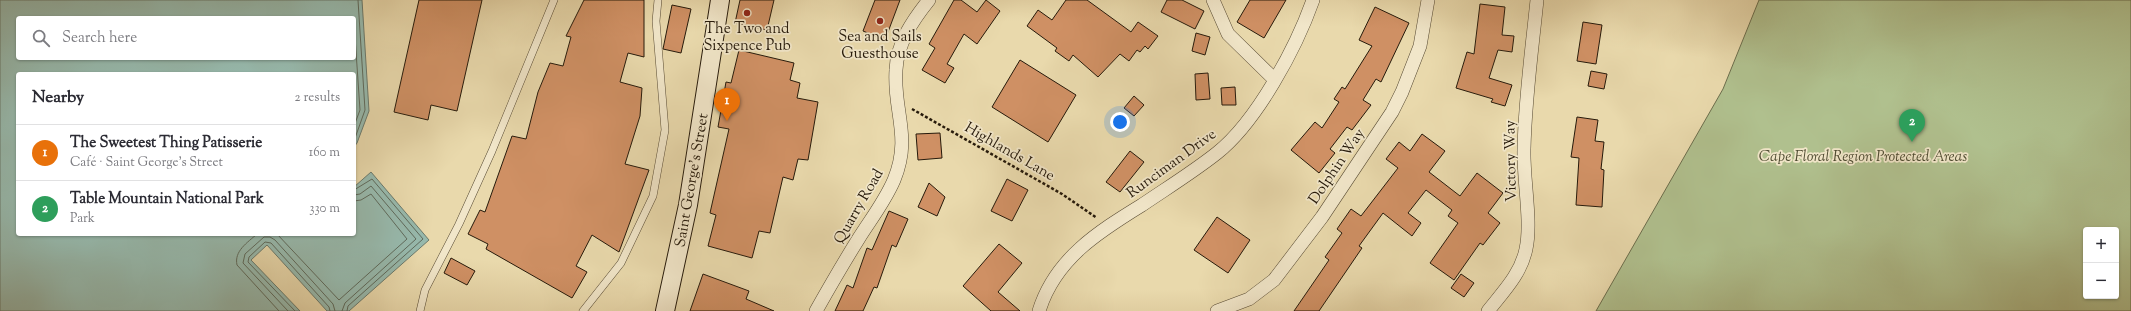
<!DOCTYPE html>
<meta charset="utf-8">
<style>
:root{--surface:#fff;--page:#f2f2f3;--text:#2b2b33;--muted:#7c7c81;--line:#e1e1e2;--accent:#8f2418}
body{margin:0;font-family:"Sorts Mill Goudy",serif;background:var(--page);color:var(--text)}
.controls{position:absolute;right:12px;bottom:12px;display:grid;overflow:hidden;border-radius:4px;box-shadow:0 1px 3px #0004}
.controls button{width:36px;height:36px;display:grid;place-items:center;padding:0;border:0;border-bottom:1px solid var(--line);background:var(--surface);color:var(--text);font:20px sans-serif}
.you{position:absolute;left:1120px;top:122px;width:14px;height:14px;margin:-10px;border:3px solid #fff;border-radius:50%;background:#1a73e8;box-shadow:0 0 0 6px #1a73e833}
.badge{display:grid;place-items:center;width:26px;height:26px;border-radius:50%;background:var(--accent);color:#fff;font-size:13px;font-weight:700}
.pin{position:absolute;translate:-50% -33px;filter:drop-shadow(0 1px 2px #0008)}
.pin::after{content:'';position:absolute;top:21px;width:14px;height:12px;background:inherit;clip-path:polygon(0 0,100% 0,50% 100%)}
.list{margin:0;padding:0;list-style:none}
h2{display:flex;justify-content:space-between;align-items:center;height:52px;margin:0;padding:0 16px;font-size:17px}
h2 small{font-size:13px;font-weight:400;color:var(--muted)}
.list li{display:grid;grid-template-columns:26px 1fr auto;gap:12px;align-items:center;box-sizing:border-box;height:56px;padding:0 16px;border-top:1px solid var(--line)}
.list b{display:block;font-size:15px;white-space:nowrap}
.list p{margin:0;font-size:13px;white-space:nowrap;color:var(--muted)}
.list em{font-size:13px;font-style:normal;color:var(--muted)}
.icon{flex:none;width:22px;height:22px;fill:none;stroke:currentColor;stroke-width:2;stroke-linecap:round;stroke-linejoin:round}
.map{position:relative;flex:none;width:2131px;height:311px;overflow:hidden}
.search{position:absolute;background:var(--surface);box-shadow:0 1px 3px #0004;left:16px;top:16px;width:340px;height:44px;display:flex;align-items:center;gap:10px;box-sizing:border-box;padding:0 14px;border-radius:4px;color:var(--muted);font-size:15px}
.panel{position:absolute;background:var(--surface);box-shadow:0 1px 3px #0004;left:16px;top:72px;width:340px;height:164px;border-radius:4px}
.map>svg:first-child{display:block}
.green{fill:#b0c08e;stroke:#6b6d4c;fill-rule:evenodd}
.water{fill:#97baae;stroke:#6a7a6d;fill-rule:evenodd}
.lines{fill:none;stroke-linecap:round;stroke-linejoin:round}
.shore{stroke:#5e6a5c;stroke-width:1}
.building{fill:#cf9064;stroke:#261a0b}
.lane-casing{stroke:#574a33;stroke-width:8}
.street-casing{stroke:#574a33;stroke-width:14}
.secondary-casing{stroke:#261a0b;stroke-width:20}
.path{stroke:#261a0b;stroke-width:2.5;stroke-dasharray:3 2;stroke-linecap:butt}
.lane{stroke:#f1e6c9;stroke-width:7}
.street{stroke:#f1e6c9;stroke-width:13}
.secondary{stroke:#f1e6c9;stroke-width:18}
.poi-dot{fill:#8f2418;stroke:#f1e6c9;stroke-width:1.5}
.labels{text-anchor:middle;stroke-width:3.5;stroke-linejoin:round;paint-order:stroke}
.poi-label{font-size:15px;fill:#261a0b;stroke:#f1e6c9}
.street-label{font-size:15px;fill:#261a0b;stroke:#f1e6c9}
.park-label{font-size:15px;font-style:italic;fill:#4f4c32;stroke:#f1e6c9}
</style>
<div class="map">
<svg width="2131" height="311" viewBox="0 0 2131 311">
<rect width="100%" height="100%" fill="#e9d9ac"/>
<filter id="stains"><feTurbulence type="fractalNoise" baseFrequency=".005" numOctaves="4"/><feColorMatrix values="0 0 0 0 .2 0 0 0 0 .09 0 0 0 0 .02 0 0 0 .5 -.17"/></filter>
<radialGradient id="worn" r=".72"><stop offset=".6" stop-color="#630" stop-opacity="0"/><stop offset="1" stop-color="#630" stop-opacity=".3"/></radialGradient>
<path class="green" d="M1759,0h372v311h-535l127,-222zM2086,230h30v66h-30z"/>
<path class="water" d="M0,0h362l7,111 -12,32 -3,4v-73h-336v160h336v-47l17,-15 58,68 -80,71h-22l-60,-66 -16,15 49,51h-300zM18,18h336v40h-336z"/>
<g class="lines">
<g class="shore">
<polyline points="354,22 360,110 354,126"/>
<polyline points="354,141 365,110 358,0"/>
<path d="M257,234c-10,9 -23,17 -20,31l42,46"/>
<polyline points="277,234 339,300 407,239 371,194 361,200 354,201"/>
<polyline points="288,311 243,263 245,254 264,237 270,237 275,240 333,304 335,311"/>
<polyline points="295,311 248,262 249,257 265,242 271,243 329,307 330,311"/>
<polyline points="342,311 345,303 416,239 371,186 360,194 354,195"/>
<polyline points="347,311 348,306 423,239 372,179 354,190"/>
</g>
</g>
<g class="building">
<polygon points="419,0 482,0 457,111 431,105 428,120 394,112"/>
<polygon points="584,0 644,0 644,57 628,53 620,82 642,88 640,116 625,164 649,170 619,252 592,235 576,266 587,272 572,298 486,249 488,244 468,234 480,210 485,212 512,136 526,139 538,92 550,63 563,66 571,37 566,36"/>
<polygon points="740,0 774,0 767,30 735,23"/>
<polygon points="875,0 900,0 885,40 863,31"/>
<polygon points="954,0 961,0 977,12 986,0 1000,11 977,44 964,34 947,64 954,68 945,83 922,70 935,48 929,44"/>
<polygon points="1066,0 1087,0 1131,32 1138,22 1158,36 1148,49 1145,46 1140,52 1137,50 1129,61 1120,54 1098,77 1073,55 1069,61 1055,51 1057,48 1027,26 1038,10 1052,20"/>
<polygon points="1167,0 1182,0 1204,11 1195,29 1161,12"/>
<polygon points="1250,0 1286,0 1264,38 1237,22"/>
<polygon points="1480,4 1505,7 1502,35 1514,36 1512,52 1498,50 1489,78 1512,85 1505,106 1491,102 1493,99 1456,88 1467,52 1474,54"/>
<polygon points="672,5 691,9 681,53 663,49"/>
<polygon points="1375,7 1409,23 1381,82 1376,79 1363,100 1371,105 1352,130 1347,127 1330,149 1335,153 1319,173 1291,150 1315,122 1322,128 1339,102 1334,99 1342,87 1345,89 1372,46 1359,40"/>
<polygon points="1583,22 1602,25 1596,64 1577,61"/>
<polygon points="1196,33 1210,37 1205,55 1192,51"/>
<polygon points="739,50 794,63 790,80 800,83 797,98 818,102 808,160 798,159 793,180 783,177 770,233 759,231 752,258 708,246 716,215 710,213 729,129 718,127 726,82 731,83"/>
<polygon points="1020,60 1076,95 1048,142 992,107"/>
<polygon points="1591,71 1607,74 1604,89 1588,86"/>
<polygon points="1208,73 1210,99 1196,100 1195,74"/>
<polygon points="1235,87 1236,105 1222,105 1221,88"/>
<polygon points="1134,96 1144,105 1134,116 1124,108"/>
<polygon points="1577,117 1598,120 1595,141 1604,142 1601,169 1604,170 1602,207 1576,205 1579,158 1571,157"/>
<polygon points="940,133 942,158 918,160 916,134"/>
<polygon points="1422,134 1445,151 1429,172 1460,196 1477,173 1503,193 1488,213 1500,223 1483,245 1480,243 1454,280 1430,263 1458,223 1448,216 1452,210 1426,190 1408,213 1421,223 1412,236 1383,213 1359,246 1362,248 1319,311 1294,311 1329,260 1325,257 1342,233 1337,229 1351,209 1361,216 1398,168 1386,159 1399,142 1410,151"/>
<polygon points="1130,151 1144,162 1120,192 1106,182"/>
<polygon points="1007,179 1028,190 1012,221 991,211"/>
<polygon points="929,183 945,197 937,216 918,207"/>
<polygon points="889,211 908,219 896,247 892,245 877,288 874,287 863,311 835,311 847,285 853,288 867,248 872,250"/>
<polygon points="1217,217 1250,240 1228,273 1194,250"/>
<polygon points="999,244 1022,263 998,292 1020,311 991,311 963,286"/>
<polygon points="451,258 475,271 467,285 444,273"/>
<polygon points="703,274 749,291 746,299 774,311 690,311"/>
<polygon points="1461,274 1474,283 1464,297 1451,288"/>
</g>
<g class="lines">
<defs>
<g id="lane">
<polyline points="420,311 425,290 459,224 492,151 554,0"/>
<polyline points="583,311 621,263 653,196 665,130 656,21 658,0"/>
</g>
<g id="street">
<polyline points="1213,0 1228,34 1274,79"/>
<path d="M816,311c14,-25 28,-49 43,-73 12,-19 26,-37 35,-58 18,-43 -1,-69 2,-110 1,-27 17,-50 33,-70"/>
<path d="M1039,311c16,-52 59,-79 103,-106 25,-17 51,-33 75,-52 40,-32 79,-105 96,-153"/>
<polyline points="1217,311 1249,299 1274,280 1322,217 1392,112 1402,92 1420,46 1428,0"/>
<path d="M1488,311c15,-19 33,-37 38,-62 6,-28 -3,-70 -2,-100 1,-50 8,-100 13,-149"/>
</g>
<polyline id="secondary" points="665,311 688,205 720,0"/>
</defs>
<use href="#lane" class="lane-casing"/>
<use href="#street" class="street-casing"/>
<use href="#secondary" class="secondary-casing"/>
<polyline class="path" points="912,109 1062,194 1097,218"/>
<use href="#lane" class="lane"/>
<use href="#street" class="street"/>
<use href="#secondary" class="secondary"/>
</g>
<g class="poi-dot">
<circle cx="747" cy="13" r="4"/>
<circle cx="880" cy="21" r="4"/>
</g>
<g class="labels">
<g class="poi-label">
<text x="747" y="33">The Two and<tspan x="747" dy="17">Sixpence Pub</tspan></text>
<text x="880" y="41">Sea and Sails<tspan x="880" dy="17">Guesthouse</tspan></text>
</g>
<g class="street-label">
<text transform="translate(1010 151) rotate(30)" y="5">Highlands Lane</text>
<text transform="translate(1510 161) rotate(-91)" y="5">Victory Way</text>
<text transform="translate(1171 163) rotate(-36)" y="5">Runciman Drive</text>
<text transform="translate(1336 166) rotate(-56)" y="5">Dolphin Way</text>
<text transform="translate(691 180) rotate(-80)" y="5">Saint George's Street</text>
<text transform="translate(858 206) rotate(-60)" y="5">Quarry Road</text>
</g>
<g class="park-label">
<text x="1863" y="161">Cape Floral Region Protected Areas</text>
</g>
</g>
<rect width="100%" height="100%" filter="url(#stains)"/>
<rect width="100%" height="100%" fill="url(#worn)"/>
</svg>
<div class="controls">
<button>+</button>
<button>−</button>
</div>
<div class="you"></div>
<div class="pin badge" style="left:727px;top:121px;background:#e8710a">1</div>
<div class="pin badge" style="left:1912px;top:142px;background:#2e9e5b">2</div>
<div class="search"><svg class="icon" aria-label="search" viewBox="0 0 24 24"><circle cx="10" cy="10" r="6"/><path d="M15 15l6 6"/></svg>Search here</div>
<section class="panel">
<h2>Nearby<small>2 results</small></h2>
<ul class="list">
<li><span class="badge" style="background:#e8710a">1</span><div><b>The Sweetest Thing Patisserie</b><p>Café · Saint George's Street</p></div><em>160 m</em></li>
<li><span class="badge" style="background:#2e9e5b">2</span><div><b>Table Mountain National Park</b><p>Park</p></div><em>330 m</em></li>
</ul>
</section>
</div>
